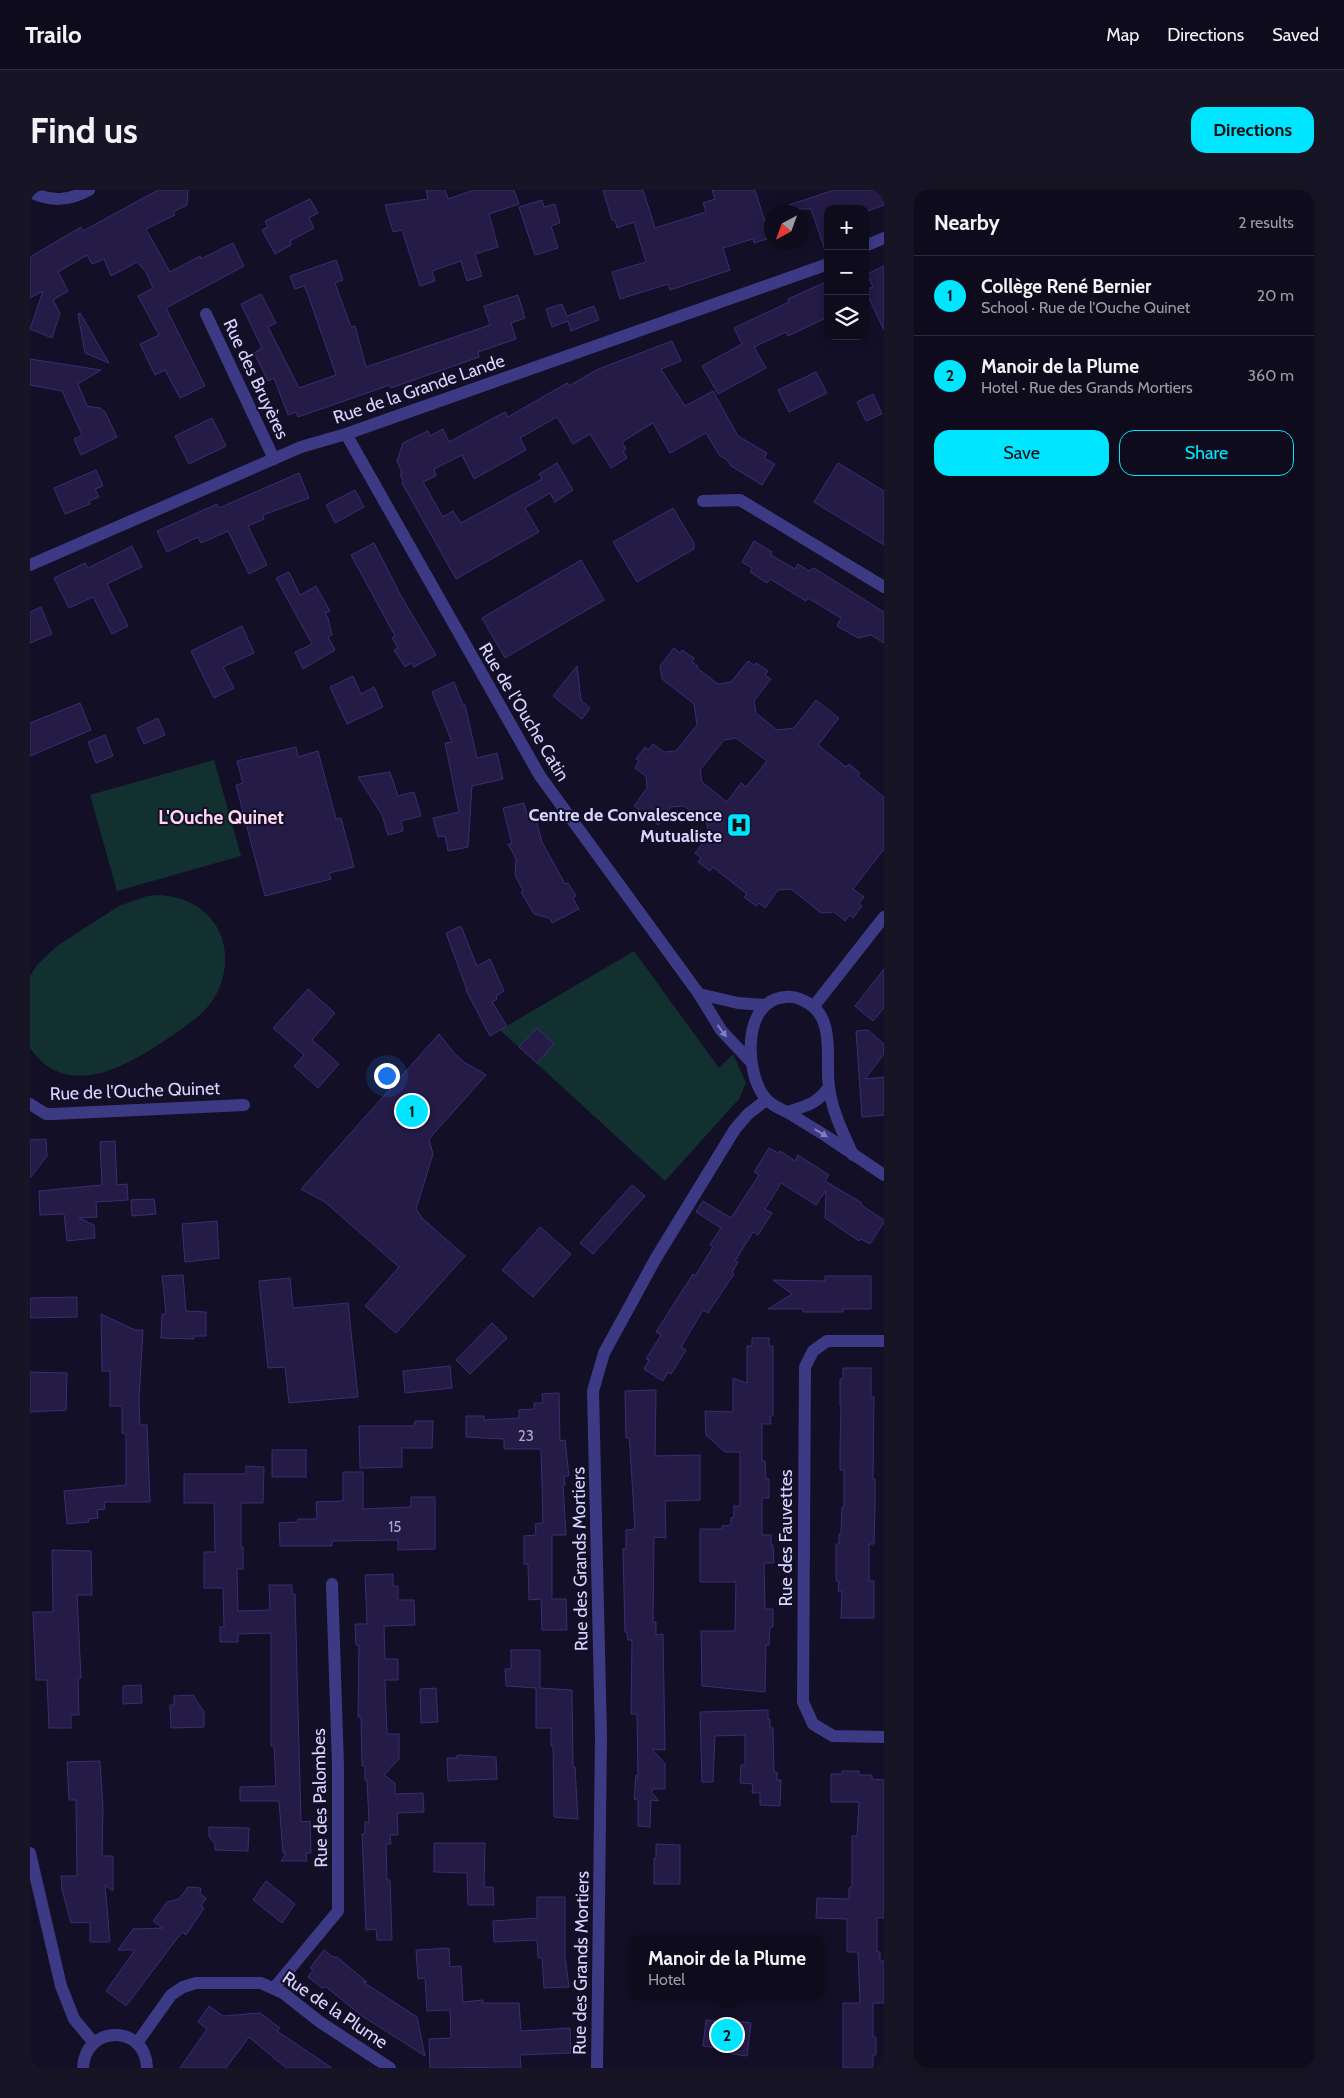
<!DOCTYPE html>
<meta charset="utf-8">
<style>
:root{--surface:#0e0b1c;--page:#171425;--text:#f1f3f6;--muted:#9b9ba3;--line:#2e2b3b;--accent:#00e5ff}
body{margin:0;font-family:Cabin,sans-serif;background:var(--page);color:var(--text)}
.controls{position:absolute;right:15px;top:15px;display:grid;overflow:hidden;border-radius:10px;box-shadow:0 2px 12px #0003}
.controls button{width:45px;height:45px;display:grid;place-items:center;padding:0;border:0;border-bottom:1px solid var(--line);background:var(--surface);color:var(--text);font:25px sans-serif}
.compass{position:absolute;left:734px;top:15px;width:45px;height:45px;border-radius:50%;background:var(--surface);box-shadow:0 2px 12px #0003;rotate:221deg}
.you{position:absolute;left:356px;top:885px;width:18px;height:18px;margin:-12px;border:4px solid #fff;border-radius:50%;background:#1a73e8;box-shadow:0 0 0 8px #1a73e833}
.badge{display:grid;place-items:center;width:32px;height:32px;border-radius:50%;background:var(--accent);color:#111;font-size:16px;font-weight:700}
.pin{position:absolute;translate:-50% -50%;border:2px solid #fff;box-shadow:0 1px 5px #0006}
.popup{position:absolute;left:601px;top:1745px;width:192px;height:65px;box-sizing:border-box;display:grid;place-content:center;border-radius:10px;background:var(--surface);filter:drop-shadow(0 1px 4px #0005);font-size:16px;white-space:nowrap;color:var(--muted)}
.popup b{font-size:19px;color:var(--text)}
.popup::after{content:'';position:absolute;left:50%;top:100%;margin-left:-10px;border:10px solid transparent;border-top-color:var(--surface)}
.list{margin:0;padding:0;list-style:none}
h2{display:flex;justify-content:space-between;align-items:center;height:65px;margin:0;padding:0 20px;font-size:21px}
h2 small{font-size:16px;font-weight:400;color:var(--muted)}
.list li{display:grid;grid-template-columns:32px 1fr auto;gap:15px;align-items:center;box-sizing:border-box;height:80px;padding:0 20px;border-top:1px solid var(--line)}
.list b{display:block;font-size:19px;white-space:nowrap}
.list p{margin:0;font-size:16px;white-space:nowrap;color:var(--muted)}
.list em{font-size:16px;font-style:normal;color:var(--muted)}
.actions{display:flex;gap:10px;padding:15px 20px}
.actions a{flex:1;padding:11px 0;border:1px solid var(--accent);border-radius:15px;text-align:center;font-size:18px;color:var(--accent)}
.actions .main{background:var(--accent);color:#111}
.icon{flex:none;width:28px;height:28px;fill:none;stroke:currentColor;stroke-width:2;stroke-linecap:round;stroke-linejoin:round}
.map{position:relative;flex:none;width:854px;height:1878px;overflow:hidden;border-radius:15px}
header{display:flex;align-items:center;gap:30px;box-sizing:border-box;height:70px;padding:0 25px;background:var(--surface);border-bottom:1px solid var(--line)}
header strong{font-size:24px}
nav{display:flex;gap:28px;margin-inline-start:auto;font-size:18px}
.intro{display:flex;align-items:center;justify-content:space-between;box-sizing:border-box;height:120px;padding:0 30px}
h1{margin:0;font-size:35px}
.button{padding:12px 22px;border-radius:15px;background:var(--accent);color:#111;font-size:18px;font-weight:700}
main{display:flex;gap:30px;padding:0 30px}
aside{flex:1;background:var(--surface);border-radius:15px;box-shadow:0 2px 12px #0003}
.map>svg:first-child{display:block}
.green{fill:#12302f}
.building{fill:#241b47;stroke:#3b2d73;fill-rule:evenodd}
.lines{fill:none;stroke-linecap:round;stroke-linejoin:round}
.minor{stroke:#3d3a85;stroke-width:12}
.oneway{fill:#837fbc}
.labels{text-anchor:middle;stroke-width:4;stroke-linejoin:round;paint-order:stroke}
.number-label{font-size:15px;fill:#aca6d1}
.street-label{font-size:18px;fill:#d9d4ff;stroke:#130f26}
.poi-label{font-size:18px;font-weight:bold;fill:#d9d4ff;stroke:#130f26;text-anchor:end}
.neighbourhood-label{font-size:19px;font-weight:bold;fill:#ffd6f0;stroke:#130f26}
</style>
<header>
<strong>Trailo</strong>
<nav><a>Map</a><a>Directions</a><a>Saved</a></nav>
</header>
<div class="intro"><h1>Find us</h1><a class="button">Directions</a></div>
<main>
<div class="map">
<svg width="854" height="1878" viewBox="0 0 854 1878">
<rect width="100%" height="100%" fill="#130f26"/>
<g class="green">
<polygon points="184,570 211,666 87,701 60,605"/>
<path d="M130,705c23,2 42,10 55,29 18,28 11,64 -11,87 -12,12 -27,21 -40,30 -40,27 -98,59 -134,7v-72l7,-11 20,-19 62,-40 28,-10z"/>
<polygon points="604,761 689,878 703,864 716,893 709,909 635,991 470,840"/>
</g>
<g class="building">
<polygon points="128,0 158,0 157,15 143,22 145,25 116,39 140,82 170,66 171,69 203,53 214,76 136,118 175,196 150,208 135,180 125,185 110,154 129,145 108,106 123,98 116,82 107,72 81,86 74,69 62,74 57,65 28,82 38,101 23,110 30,123 22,148 0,139 13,101 0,108 0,67 51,37 53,41"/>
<polygon points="396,0 415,0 418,9 444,0 484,0 489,14 459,24 468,57 445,64 452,86 437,91 431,71 402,81 405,91 390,96 372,40 363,42 355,15 398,9"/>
<polygon points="573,0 613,0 625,38 676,22 673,13 685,9 682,0 725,0 740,48 724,53 723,49 693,58 700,80 640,100 638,94 590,109 582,82 616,72 604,32 587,38 585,30 582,30"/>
<polygon points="804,0 854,0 854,15 835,22 835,19 798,19 798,60 795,60 781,19 757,19 756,16"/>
<polygon points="280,9 288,23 279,28 284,38 260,51 261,55 245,64 232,40 238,37 235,31"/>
<polygon points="512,10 514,17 525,14 530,33 521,36 528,58 505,65 489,17"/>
<polygon points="306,70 313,90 305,93 321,137 325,136 336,177 460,135 454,116 488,105 495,128 481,133 486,149 448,162 449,167 361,198 360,195 268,227 266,222 258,225 244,188 238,191 224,163 232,158 211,114 231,104 246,133 238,137 269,198 306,185 277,102 274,96 265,99 260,86"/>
<polygon points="854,76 854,140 835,100 843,97 837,84"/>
<polygon points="798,91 798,127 758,146 756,142 724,157 736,178 688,204 672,176 712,154 704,138 759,112 758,109"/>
<polygon points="532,114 537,126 564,116 569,130 541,141 538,131 522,137 516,119"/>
<polygon points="50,123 79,173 55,163 48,124"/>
<polygon points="642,151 651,171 631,179 655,216 683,201 708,246 737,263 734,268 745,274 732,295 701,276 697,270 689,265 676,243 640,263 623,233 592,252 596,259 593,261 597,268 581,278 560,244 543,254 527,227 490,248 496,260 444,289 432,265 404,279 406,286 393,292 413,327 423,321 431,333 512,289 509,284 527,273 543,300 525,312 520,303 495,318 509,342 426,389 372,293 373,292 370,284 372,283 367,271 373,253 398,241 400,246 413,239 419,252 475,222 478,227 537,193 539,196 566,180"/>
<polygon points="0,169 71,180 48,194 57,216 70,218 75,222 87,247 51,265 44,249 52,245 32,201 0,195"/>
<polygon points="786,182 797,203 759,222 748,200"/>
<polygon points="843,204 852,224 836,231 827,212"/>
<polygon points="182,228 196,256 159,274 145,246"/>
<polygon points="808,273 854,301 854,355 784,312"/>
<polygon points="66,280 73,296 65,299 69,307 59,311 60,314 35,324 24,298"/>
<polygon points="269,283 279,308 233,325 234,329 218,336 237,375 219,384 198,341 171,353 168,347 137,362 127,341 187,314 189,318"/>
<polygon points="325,300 334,317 305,333 296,315"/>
<polygon points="643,318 664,353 664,359 607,392 583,352"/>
<polygon points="724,351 742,362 741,365 765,379 768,374 779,381 784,378 854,422 854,453 841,445 828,448 807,436 811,428 778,408 776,411 740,389 737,393 720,382 722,378 712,372"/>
<polygon points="344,353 370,404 406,465 384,477 381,473 375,477 364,460 368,458 362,448 365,446 321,365"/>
<polygon points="102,356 112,377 77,394 98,436 82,444 63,407 39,418 24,388 55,373 58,378"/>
<polygon points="551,370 574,410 475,468 452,428"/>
<polygon points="259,382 270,405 286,396 300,421 295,423 298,428 302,445 298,447 305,460 273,479 265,462 282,454 246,388"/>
<polygon points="11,417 22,444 0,453 0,422"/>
<polygon points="212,436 224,463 193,477 204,498 184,508 161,461"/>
<path d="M644,458l6,5 2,-3 12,8 -2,4 6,4 -1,2 21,16 13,-2 17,-21 6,4 2,-2 12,8 -3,4 6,4 -17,22 2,12 21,17 17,-2 22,-28 23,18 -21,27 28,22 3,-3 11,9 -2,3 26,21v52l-31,40 11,8 -5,6 3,3 -9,12 -3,-3 -5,6 -11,-9 -13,1 -30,-24 -13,1 -13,18 -6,-5 -3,3 -12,-9 3,-3 -28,-22 -6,-5 -3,4 -12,-9 3,-4 -6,-5 13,-17 -1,-13 -23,-17 -13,1 -13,18 -6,-5 -2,3 -13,-9 3,-3 -6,-5 13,-18 -1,-12 -11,-8 4,-7 -3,-2 9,-12 3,3 5,-6 11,8 12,-1 21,-26 -3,-21 -32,-25 -2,-13zM706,548l31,23 -21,26 -5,-4 -14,19 -25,-20 -2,-12 24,-30z"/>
<polygon points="547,476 551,510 560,518 552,529 523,506"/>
<polygon points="323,486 331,504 344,497 353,517 317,534 300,497"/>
<polygon points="424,492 433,515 435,515 447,568 467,563 473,589 442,596 438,657 418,661 415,646 408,647 403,628 429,622 415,553 422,552 402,502"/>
<polygon points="50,513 61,540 0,566 0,533"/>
<polygon points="128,528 135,545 114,554 107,538"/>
<polygon points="75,545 83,566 66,573 58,552"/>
<polygon points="266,557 268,567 288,561 306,629 311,628 324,677 299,683 301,689 235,706 206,595 213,593 207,571"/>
<polygon points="360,582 368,606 384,602 391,626 371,631 373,641 358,645 352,625 328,587"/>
<polygon points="494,613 498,628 505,626 512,652 535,694 538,693 546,706 543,708 549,719 522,733 519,728 504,724 491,702 493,701 485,685 486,669 478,654 482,654 473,618"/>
<polygon points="431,736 447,776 460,769 474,801 466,806 467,809 462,812 477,836 460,846 436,800 437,800 416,743"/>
<polygon points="854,779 854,818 843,831 825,816"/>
<polygon points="278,799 305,823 282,850 309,874 288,898 264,876 274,865 243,838"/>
<polygon points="507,838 524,854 507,873 489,857"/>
<polygon points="838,840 853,853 854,864 835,889 854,887 854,925 832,927 826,841"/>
<polygon points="409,844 425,864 434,872 456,885 399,949 403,964 386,1019 392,1028 435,1066 366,1143 335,1116 369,1077 295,1012 271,999"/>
<polygon points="16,949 17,966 0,988 0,950"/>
<polygon points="85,951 87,995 97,994 98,1010 66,1012 67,1027 49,1028 64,1035 65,1048 37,1051 34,1024 10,1025 9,1001 72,995 70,952"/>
<polygon points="739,958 748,963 750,961 765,971 768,965 799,985 795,991 832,1013 831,1015 854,1030 854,1032 840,1054 831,1049 829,1051 795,1028 796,1000 786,1015 751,993 735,1019 742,1023 728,1045 723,1042 705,1071 708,1072 702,1082 704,1084 678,1123 673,1120 651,1157 656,1160 641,1184 638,1182 633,1191 614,1179 619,1170 616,1169 631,1145 626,1142 663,1084 665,1086 683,1057 680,1055 691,1038 666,1022 673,1011 701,1028 729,985 724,982"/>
<polygon points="602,995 615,1006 563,1064 550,1053"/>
<polygon points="124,1009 126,1024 102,1026 101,1010"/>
<polygon points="187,1031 189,1068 155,1072 152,1034"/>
<polygon points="510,1037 541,1064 503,1107 472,1080"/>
<polygon points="153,1085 156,1121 176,1122 176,1146 164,1146 164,1149 131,1148 132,1124 136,1124 132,1086"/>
<polygon points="795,1086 841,1086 841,1119 813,1119 813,1122 773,1122 773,1119 738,1119 762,1104 743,1090 795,1091"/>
<polygon points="260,1088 263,1118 318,1113 328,1207 259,1213 255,1177 238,1178 229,1091"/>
<polygon points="47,1107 47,1127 0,1128 0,1108"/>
<polygon points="71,1124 105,1140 113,1140 109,1210 110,1235 117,1235 120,1312 74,1312 75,1319 67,1320 68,1328 58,1329 59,1332 37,1334 34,1301 96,1295 96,1244 92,1243 92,1216 80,1216 80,1181 72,1181"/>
<polygon points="462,1133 477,1148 440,1184 426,1170"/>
<polygon points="722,1148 739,1148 739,1156 743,1156 743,1226 740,1226 741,1234 732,1234 732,1271 735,1271 736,1289 739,1289 739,1308 732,1308 732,1345 741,1345 741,1355 743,1355 744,1373 734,1373 735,1419 743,1419 743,1437 740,1437 739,1455 736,1455 735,1502 672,1496 671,1441 705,1441 706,1392 670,1392 670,1339 692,1339 692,1336 701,1335 701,1328 704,1327 704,1316 710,1316 710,1262 695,1262 676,1245 675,1221 703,1222 703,1188 717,1193 717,1156 722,1156"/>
<polygon points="420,1176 422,1198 375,1203 373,1181"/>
<polygon points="813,1178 841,1178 841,1207 844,1207 843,1289 845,1289 845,1317 844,1354 839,1354 839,1391 844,1391 844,1428 811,1428 812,1401 808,1401 809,1391 806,1391 806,1354 809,1354 809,1344 811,1344 812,1317 814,1317 814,1280 810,1280 810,1259 811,1216 810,1216 810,1189 813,1189"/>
<polygon points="0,1182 37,1183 36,1220 0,1222"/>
<polygon points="626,1200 625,1266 670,1265 670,1310 635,1311 636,1348 624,1347 623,1432 626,1432 626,1445 633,1444 635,1560 622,1559 635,1574 635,1599 622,1599 622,1603 629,1611 621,1610 620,1637 608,1636 608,1610 604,1609 606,1585 608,1587 607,1524 601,1524 602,1450 598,1450 597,1442 595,1442 593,1359 596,1359 596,1340 605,1339 600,1258 599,1248 596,1248 595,1201"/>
<polygon points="529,1203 530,1251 535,1250 539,1286 534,1286 535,1295 533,1295 536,1345 522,1345 522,1409 536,1409 537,1440 512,1440 511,1409 499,1410 498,1374 494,1374 494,1346 506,1345 505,1334 513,1333 511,1259 474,1259 474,1249 436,1247 436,1226 454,1226 454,1230 489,1228 489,1220 504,1219 504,1213 513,1213 512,1204"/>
<polygon points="385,1231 403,1231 402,1258 372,1258 372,1277 330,1278 329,1236 384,1236"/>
<rect x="242" y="1260" width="34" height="27"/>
<polygon points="216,1276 234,1277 233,1313 211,1313 211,1357 213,1357 213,1379 207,1379 208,1421 240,1420 239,1395 262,1395 262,1404 265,1404 271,1632 280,1631 281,1663 276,1663 277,1671 251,1671 256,1663 253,1663 249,1611 210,1611 210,1597 246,1596 244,1556 241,1556 241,1443 208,1444 208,1452 190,1452 190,1437 194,1437 193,1398 174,1398 174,1362 185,1362 184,1313 154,1313 154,1284 216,1284"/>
<polygon points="313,1282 333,1282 333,1319 381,1317 381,1307 405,1307 405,1359 368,1360 368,1350 302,1351 302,1356 250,1356 249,1333 268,1332 268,1329 287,1329 286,1312 313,1311"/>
<polygon points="22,1360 61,1361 62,1405 47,1405 51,1488 48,1488 49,1525 41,1525 41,1538 19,1538 17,1490 6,1490 3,1422 23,1422"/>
<polygon points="363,1384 363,1396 368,1396 368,1410 384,1410 385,1435 354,1436 355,1469 368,1469 368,1490 355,1490 357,1544 369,1544 369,1569 354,1585 365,1593 365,1604 393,1603 394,1622 367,1623 368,1645 360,1645 361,1654 356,1654 357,1690 360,1690 362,1750 347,1750 346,1739 336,1740 332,1644 335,1643 335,1632 339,1632 337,1590 335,1590 335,1576 332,1576 331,1527 328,1527 329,1455 326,1455 325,1434 337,1434 335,1385"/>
<polygon points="481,1460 510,1460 510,1498 542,1500 543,1577 545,1577 548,1629 524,1627 523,1556 521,1556 521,1538 506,1538 506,1498 476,1496 475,1479 481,1479"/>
<polygon points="111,1495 112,1513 93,1514 93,1496"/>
<polygon points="406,1498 408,1532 391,1533 390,1499"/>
<polygon points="163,1505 174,1522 174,1537 141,1538 140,1515 144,1515 144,1506"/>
<polygon points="738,1520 738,1529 740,1529 740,1538 743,1538 744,1582 747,1582 747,1590 751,1590 750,1616 730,1615 730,1603 722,1603 723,1594 710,1593 711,1575 715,1575 715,1545 685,1546 683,1592 672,1592 670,1522"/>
<polygon points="427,1565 466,1567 467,1589 418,1591 417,1568 427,1568"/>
<polygon points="70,1571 73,1619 72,1666 83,1666 83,1701 75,1695 80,1752 60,1752 60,1732 41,1733 32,1699 31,1686 47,1686 46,1610 39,1610 37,1572"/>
<polygon points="812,1581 829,1581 829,1585 842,1585 842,1589 854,1590 854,1728 847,1728 847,1762 850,1762 850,1771 854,1771 854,1813 843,1813 843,1847 846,1847 846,1865 843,1865 843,1878 813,1878 813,1813 830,1813 828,1762 817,1762 817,1729 786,1728 787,1708 819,1709 819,1698 822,1696 822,1646 827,1646 829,1612 801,1612 801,1584 812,1584"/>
<polygon points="179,1637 219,1638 218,1661 185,1660 185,1654 179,1647"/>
<polygon points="404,1653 455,1653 454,1697 463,1697 464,1715 438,1715 437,1683 404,1682"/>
<polygon points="626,1654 650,1655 650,1694 624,1694 624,1668 626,1668"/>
<polygon points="236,1691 265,1714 252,1733 223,1710"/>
<polygon points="158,1697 171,1698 170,1704 176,1708 171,1716 174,1718 156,1745 152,1742 96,1816 76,1801 105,1760 88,1760 103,1739 133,1738 123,1731 137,1712 149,1709"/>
<polygon points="507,1707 535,1707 535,1766 539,1797 514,1798 512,1768 508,1768 507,1750 464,1752 463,1731 507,1728"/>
<polygon points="419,1758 420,1777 431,1776 433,1812 453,1810 453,1813 489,1813 491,1841 540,1838 541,1863 490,1865 491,1877 400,1878 399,1849 421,1848 420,1820 397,1821 395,1788 388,1789 386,1760"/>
<polygon points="294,1760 303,1767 307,1767 337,1792 333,1792 387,1827 395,1866 332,1826 296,1797 292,1798 278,1787 283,1780 280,1778"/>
<polygon points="179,1816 193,1826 230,1823 250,1838 247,1841 302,1878 256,1878 219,1847 196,1878 150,1878 177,1839 168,1832"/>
<polygon points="676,1830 705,1834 706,1831 721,1833 717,1866 702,1864 702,1860 673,1856"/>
</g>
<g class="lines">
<g class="minor">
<path d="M0,2c21,10 39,9 59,-2"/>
<polyline points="835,56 854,48"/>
<polyline points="176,124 244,269"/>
<polyline points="316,244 510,586 669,804 691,840 721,872"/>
<polyline points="673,311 710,310 854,397"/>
<polyline points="0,375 271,257 316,244 798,74"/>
<polyline points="669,804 708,813 734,815"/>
<polyline points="784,816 854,727"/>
<path d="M799,897c-12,17 -23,19 -42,25 -7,-3 -14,-6 -20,-12 -23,-24 -26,-101 19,-103 7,-1 15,2 22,6 28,16 17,57 21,84 3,24 14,46 24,68"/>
<polyline points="0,914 16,924 22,924 214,915"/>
<polyline points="757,922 796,946 854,985"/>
<polyline points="854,1151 797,1151 783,1161 775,1177 773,1512 783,1534 803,1546 854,1547"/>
<polyline points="0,1663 31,1796 44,1829 64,1853"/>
<polyline points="244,1798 308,1721 308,1576 302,1394"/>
<polyline points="107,1853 141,1805 153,1797 166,1793 231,1793 253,1803 290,1832 360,1878"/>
<path d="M53,1878c2,-44 63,-44 64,0"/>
<polyline points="567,1878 571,1546 563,1201 574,1163 626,1068 705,939 718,924 736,910"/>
</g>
</g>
<defs><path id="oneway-solid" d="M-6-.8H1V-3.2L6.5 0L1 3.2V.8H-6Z" transform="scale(1.25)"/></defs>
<g class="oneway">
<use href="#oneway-solid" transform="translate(692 841) rotate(54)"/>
<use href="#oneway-solid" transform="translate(791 943) rotate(31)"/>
</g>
<defs>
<symbol id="hospital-square" viewBox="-11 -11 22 22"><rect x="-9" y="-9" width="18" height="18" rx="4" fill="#00e5ff" stroke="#130f26"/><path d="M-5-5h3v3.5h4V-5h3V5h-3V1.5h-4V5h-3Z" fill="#111"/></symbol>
</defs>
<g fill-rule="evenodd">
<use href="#hospital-square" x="695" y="621" width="28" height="28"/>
</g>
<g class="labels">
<g class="number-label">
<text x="496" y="1251">23</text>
<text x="365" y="1342">15</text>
</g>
<g class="street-label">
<text transform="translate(226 189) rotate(65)" y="6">Rue des Bruyères</text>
<text transform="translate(389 199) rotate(-19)" y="6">Rue de la Grande Lande</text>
<text transform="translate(494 522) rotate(59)" y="6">Rue de l'Ouche Catin</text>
<text transform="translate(105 901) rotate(-2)" y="6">Rue de l'Ouche Quinet</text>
<text transform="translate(756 1348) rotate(-90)" y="6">Rue des Fauvettes</text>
<text transform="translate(550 1369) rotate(-91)" y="6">Rue des Grands Mortiers</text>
<text transform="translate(290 1608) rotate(-91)" y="6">Rue des Palombes</text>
<text transform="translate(551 1773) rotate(-89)" y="6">Rue des Grands Mortiers</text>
<text transform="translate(305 1820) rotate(34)" y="6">Rue de la Plume</text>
</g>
<g class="poi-label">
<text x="692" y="631">Centre de Convalescence<tspan x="692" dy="21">Mutualiste</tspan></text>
</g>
<g class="neighbourhood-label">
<text x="191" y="634">L'Ouche Quinet</text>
</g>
</g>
</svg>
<div class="controls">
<button>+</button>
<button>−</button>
<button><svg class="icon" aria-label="layers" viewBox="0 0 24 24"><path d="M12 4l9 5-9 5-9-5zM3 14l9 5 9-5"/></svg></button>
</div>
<svg class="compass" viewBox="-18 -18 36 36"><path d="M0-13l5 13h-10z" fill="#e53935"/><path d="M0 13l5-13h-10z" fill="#9b9ba3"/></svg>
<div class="you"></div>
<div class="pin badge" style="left:382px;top:921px">1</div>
<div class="pin badge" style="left:697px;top:1845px">2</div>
<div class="popup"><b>Manoir de la Plume</b>Hotel</div>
</div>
<aside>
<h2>Nearby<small>2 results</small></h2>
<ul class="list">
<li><span class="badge">1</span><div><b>Collège René Bernier</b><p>School · Rue de l'Ouche Quinet</p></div><em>20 m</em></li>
<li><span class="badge">2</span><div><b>Manoir de la Plume</b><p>Hotel · Rue des Grands Mortiers</p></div><em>360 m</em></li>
</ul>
<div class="actions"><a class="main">Save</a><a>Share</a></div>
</aside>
</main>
